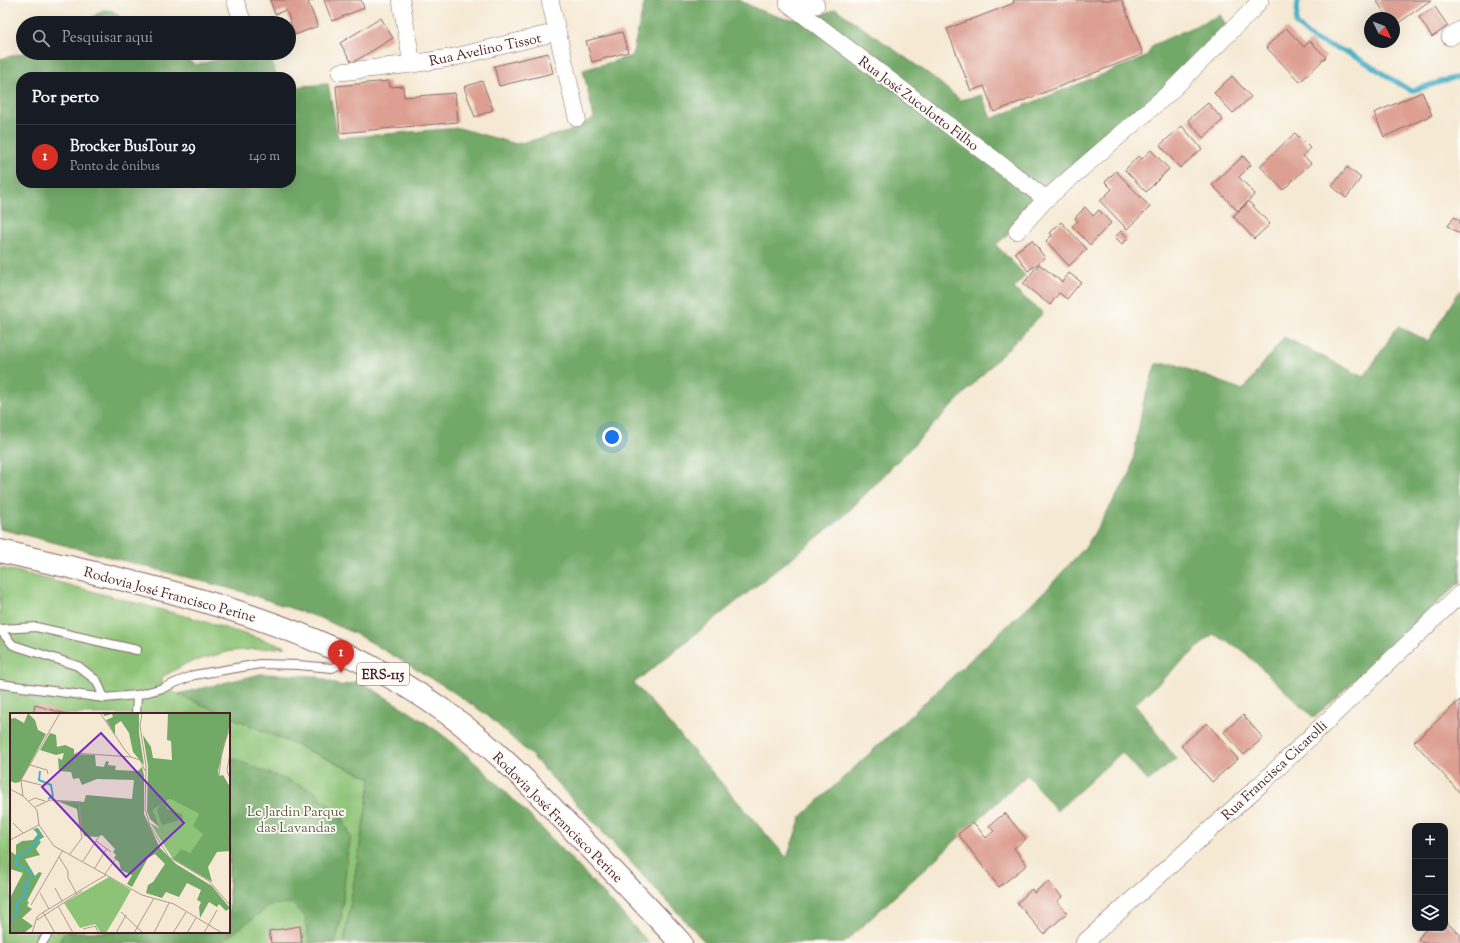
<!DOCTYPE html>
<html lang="pt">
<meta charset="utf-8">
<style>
:root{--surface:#171b24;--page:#242831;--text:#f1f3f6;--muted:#9ea1a6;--line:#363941;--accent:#d93025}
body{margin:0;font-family:"Sorts Mill Goudy",serif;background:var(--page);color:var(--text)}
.controls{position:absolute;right:12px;bottom:12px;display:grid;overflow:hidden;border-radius:8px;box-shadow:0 4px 16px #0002}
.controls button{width:36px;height:36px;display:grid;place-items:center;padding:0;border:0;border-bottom:1px solid var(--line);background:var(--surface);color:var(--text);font:20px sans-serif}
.compass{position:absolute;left:1364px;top:12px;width:36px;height:36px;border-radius:50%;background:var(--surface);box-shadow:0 4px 16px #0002;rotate:133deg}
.you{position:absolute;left:612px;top:437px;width:14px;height:14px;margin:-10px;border:3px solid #fff;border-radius:50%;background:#1a73e8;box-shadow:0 0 0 6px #1a73e833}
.badge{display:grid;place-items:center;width:26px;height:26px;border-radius:50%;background:var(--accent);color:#fff;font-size:13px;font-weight:700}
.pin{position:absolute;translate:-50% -33px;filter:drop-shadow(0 1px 2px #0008)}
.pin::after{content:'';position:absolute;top:21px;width:14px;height:12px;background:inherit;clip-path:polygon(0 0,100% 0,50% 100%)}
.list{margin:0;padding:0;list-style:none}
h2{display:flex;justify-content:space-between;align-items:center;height:52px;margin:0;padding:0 16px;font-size:17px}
h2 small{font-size:13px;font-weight:400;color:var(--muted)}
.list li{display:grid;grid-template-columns:26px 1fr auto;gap:12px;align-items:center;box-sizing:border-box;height:64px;padding:0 16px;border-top:1px solid var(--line)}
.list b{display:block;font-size:15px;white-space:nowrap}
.list p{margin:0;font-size:13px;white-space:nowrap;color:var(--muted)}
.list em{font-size:13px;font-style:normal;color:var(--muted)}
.icon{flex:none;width:22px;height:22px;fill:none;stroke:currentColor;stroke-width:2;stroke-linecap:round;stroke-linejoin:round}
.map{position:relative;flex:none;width:1460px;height:943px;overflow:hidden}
.search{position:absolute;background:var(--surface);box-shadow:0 4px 16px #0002;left:16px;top:16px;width:280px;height:44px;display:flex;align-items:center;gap:10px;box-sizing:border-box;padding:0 14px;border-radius:22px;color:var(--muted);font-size:15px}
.panel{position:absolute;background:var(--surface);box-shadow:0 4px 16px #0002;left:16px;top:72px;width:280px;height:116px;border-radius:16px}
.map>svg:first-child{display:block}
.green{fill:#8dc376;stroke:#6c7150}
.forest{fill:#72a967;stroke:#5e6449}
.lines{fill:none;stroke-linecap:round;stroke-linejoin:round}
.stream{stroke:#47afc6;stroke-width:5}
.building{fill:#dd9f92}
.service-casing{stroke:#866666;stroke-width:10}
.minor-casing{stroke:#866666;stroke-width:18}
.primary-casing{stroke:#866666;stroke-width:24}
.service{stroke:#fff;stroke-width:8}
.minor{stroke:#fff;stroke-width:17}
.primary{stroke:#fff;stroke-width:22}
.labels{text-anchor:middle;stroke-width:3.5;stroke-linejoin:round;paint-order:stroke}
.shield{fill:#fdfcf7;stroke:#806168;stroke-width:1}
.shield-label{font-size:13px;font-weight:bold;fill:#4a1f2b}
.street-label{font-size:14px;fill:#4a1f2b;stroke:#fdfcf7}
.park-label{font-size:14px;fill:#615845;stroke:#fdfcf7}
.inset-river{fill:none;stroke:#47afc6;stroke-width:2}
.inset-road{fill:none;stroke:#b19890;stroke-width:1}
.view{fill:#7b2cbf;fill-opacity:0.15;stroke:#7b2cbf;stroke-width:2}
.inset-edge{fill:none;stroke:#4a1f2b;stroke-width:2}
</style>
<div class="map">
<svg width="1460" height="943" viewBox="0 0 1460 943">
<rect width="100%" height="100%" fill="#fdfcf7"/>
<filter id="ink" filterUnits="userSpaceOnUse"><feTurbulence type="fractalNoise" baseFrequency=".025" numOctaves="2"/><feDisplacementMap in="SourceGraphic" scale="8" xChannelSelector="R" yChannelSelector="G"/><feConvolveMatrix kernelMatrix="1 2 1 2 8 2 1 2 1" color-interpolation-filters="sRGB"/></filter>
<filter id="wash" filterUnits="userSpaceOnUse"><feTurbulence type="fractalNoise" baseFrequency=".012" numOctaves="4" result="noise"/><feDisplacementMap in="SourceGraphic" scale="16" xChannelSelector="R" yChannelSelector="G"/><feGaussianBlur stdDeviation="0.9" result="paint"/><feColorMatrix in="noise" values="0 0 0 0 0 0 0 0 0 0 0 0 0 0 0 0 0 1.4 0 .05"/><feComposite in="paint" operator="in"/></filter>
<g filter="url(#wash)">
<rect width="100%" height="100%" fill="#f5e9d3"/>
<polygon class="green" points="0,568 20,572 196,619 286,647 231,651 187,663 162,677 163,688 224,714 11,714 11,932 229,932 229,716 371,778 344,943 0,943"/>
<g class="forest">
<polygon points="645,0 739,0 759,10 786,19 812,19 836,9 933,77 960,100 982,95 991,119 1146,57 1153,45 1220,15 1226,25 1179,75 996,245 1025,275 1014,289 1043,313 843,517 634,683 787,858 801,817 1047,589 1087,545 1131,472 1143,404 1156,364 1174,364 1243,390 1284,337 1364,377 1398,326 1428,341 1460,290 1460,582 1314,718 1241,649 1213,634 1135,704 1176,759 1148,781 1122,752 1057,811 1027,775 844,943 706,943 531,755 487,715 446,687 362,637 323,619 243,592 37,538 0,529 0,59 23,53 174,53 196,65 245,53 269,53 277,77 21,77 21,183 291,183 291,87 328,84 338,138 459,128 516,144 568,132 594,118 583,70 632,56"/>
<polygon points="103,10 113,11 126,23 84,23"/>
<path d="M261,674l54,2 25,10 19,-5c34,21 70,41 101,68 67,60 128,128 189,194h-305l27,-165 -142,-62v-2h-6l-45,-20z"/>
<polygon points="229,757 314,791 343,819 351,837 347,856 341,920 336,940 332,943 309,943 305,917 291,903 271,905 225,939 218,943 59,943 62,936 65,932 229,932"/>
</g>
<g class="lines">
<polyline class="stream" points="1298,0 1296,24 1314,40 1337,48 1355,56 1411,91 1453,78 1460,78"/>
</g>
<g id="blocks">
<g class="building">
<polygon points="270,0 314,0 308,2 318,26 295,35 286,10 275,14"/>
<polygon points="324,0 361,0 364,8 332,21"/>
<polygon points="1013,0 1122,0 1143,54 994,112 984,86 971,91 947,29 1014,3"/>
<polygon points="1376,0 1431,0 1394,26 1394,18 1388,18"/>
<polygon points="1435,7 1448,26 1432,37 1419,17"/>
<polygon points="381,18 393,38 352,63 340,43"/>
<polygon points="1286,28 1304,47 1310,41 1326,57 1300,82 1266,47"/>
<polygon points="622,32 628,52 592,62 586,41"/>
<polygon points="548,53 553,73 499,86 494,66"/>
<polygon points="1232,76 1251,97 1233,113 1214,93"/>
<polygon points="389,81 390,87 403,86 404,97 455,93 458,122 340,133 336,86"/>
<polygon points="482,81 493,110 475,117 464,87"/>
<polygon points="1422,92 1432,115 1384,137 1374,113"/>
<polygon points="1208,103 1223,120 1203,138 1188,120"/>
<polygon points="1182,126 1202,149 1180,168 1160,145"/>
<polygon points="1295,133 1310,148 1303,156 1311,163 1283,190 1260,166"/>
<polygon points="1151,150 1169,169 1146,192 1125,170 1138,156 1142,159"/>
<polygon points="1243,156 1251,165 1239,177 1255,194 1238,211 1212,185"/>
<polygon points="1347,167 1361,178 1346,198 1332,186"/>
<polygon points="1116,171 1150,207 1127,229 1100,201 1112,189 1105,182"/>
<polygon points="1249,202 1270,224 1254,239 1233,216"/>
<polygon points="1085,207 1093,216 1099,210 1111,223 1090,245 1072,226 1078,221 1075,218"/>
<polygon points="1454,217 1460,221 1460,234 1448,226"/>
<polygon points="1061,222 1087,249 1069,266 1046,241 1052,235 1050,233"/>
<polygon points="1121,231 1128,238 1122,244 1115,237"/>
<polygon points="1032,240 1045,258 1028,271 1015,252"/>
<polygon points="1039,264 1062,282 1069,273 1081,282 1067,299 1059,293 1050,305 1023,284"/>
<polygon points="1460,700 1460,793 1414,742"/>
<polygon points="35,705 66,714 33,714"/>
<polygon points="1243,715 1263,738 1244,755 1224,732"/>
<polygon points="1207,723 1238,759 1212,782 1181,746"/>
<polygon points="1005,813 1026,839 1014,848 1027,865 999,887 958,834 973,822 986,838 994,831 989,826"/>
<polygon points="1048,881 1062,897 1057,901 1067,913 1044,934 1017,903 1032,889 1034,893"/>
<polygon points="1445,922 1460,934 1460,943 1423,943 1418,939 1427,928 1445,928"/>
<polygon points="300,926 302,943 271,943 269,931"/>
</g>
</g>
</g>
<g filter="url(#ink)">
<use href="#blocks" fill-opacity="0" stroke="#866666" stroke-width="1"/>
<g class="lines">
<defs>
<g id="service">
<polyline points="0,629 36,627 137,650"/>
<polyline points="0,630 13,645 78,666 97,681 104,698"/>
<polyline points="0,684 104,698 137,695 163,688 194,675 260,664 298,665 332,668 350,660"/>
<polyline points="136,714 137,695"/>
<polyline points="42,943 49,932"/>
</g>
<g id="minor">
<polyline points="235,0 243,23"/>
<polyline points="401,0 412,64"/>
<polyline points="550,0 577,118"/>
<polyline points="788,3 792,6 816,5"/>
<polyline points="792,6 1046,199"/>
<polyline points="1450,37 1460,30"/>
<polyline points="340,72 412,64 455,57 557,32"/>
<polyline points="1017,231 1046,199 1170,92 1253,9 1260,0"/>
<polyline points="1084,943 1262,783 1460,594"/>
</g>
<path id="primary" d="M0,551c155,36 315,67 447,162 48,35 90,78 130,121 35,36 70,72 104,109"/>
</defs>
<use href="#service" class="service-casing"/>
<use href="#minor" class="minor-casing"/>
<use href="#primary" class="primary-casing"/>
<use href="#service" class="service"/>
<use href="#minor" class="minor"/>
<use href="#primary" class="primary"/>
</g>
</g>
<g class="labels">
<rect class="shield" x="357" y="663" width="52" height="22" rx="3"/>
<g class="shield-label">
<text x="383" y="679">ERS-115</text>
</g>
<g class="street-label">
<text transform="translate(485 49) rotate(-12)" y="5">Rua Avelino Tissot</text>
<text transform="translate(919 103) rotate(37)" y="5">Rua José Zucolotto Filho</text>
<text transform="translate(170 594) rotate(15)" y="5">Rodovia José Francisco Perine</text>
<text transform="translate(1274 770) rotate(-43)" y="5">Rua Francisca Cicarolli</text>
<text transform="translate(558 817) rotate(45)" y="5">Rodovia José Francisco Perine</text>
</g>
<g class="park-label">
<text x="296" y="816">Le Jardin Parque<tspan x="296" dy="16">das Lavandas</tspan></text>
</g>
</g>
<g transform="translate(10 713)">
<rect width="220" height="220" fill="#f5e9d3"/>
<path d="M160,86l29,15 4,20 -13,20 -17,5 -23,-36 9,5 -6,-18zM99,164l22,13 -10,18 -15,25h-5l-6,-9 -15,4 -16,-25z" fill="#8dc376"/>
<path d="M18,0l7,7 3,10 8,4 -26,48 -5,1 -5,-2v-62l5,-1 9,5zM93,0h36v20l5,32 -11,-13 -4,-19 -8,-12 -6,4v10l-9,-15 7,-3 -1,-3 -8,2zM158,0h62v11l-12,47 1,5 4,-1 7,12v64l-13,1 -9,15 4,15 -39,-23 8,-10 9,4 13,-19 -10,-8 6,-12 -29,-15 -17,11 6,17 -9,-8 -3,-8 1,-45 -5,-31 8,12 2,11 19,2 -1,-19 -4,-1zM40,20l6,2 1,12 8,-2 9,4v5l21,1 1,11 8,1 2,-6 3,1 -1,3 8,1 -1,4 23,1 4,-4 2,8v39l16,34 16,16 36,22 18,22 -4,3 -7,-7 -2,3 -8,-5 -9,16 -1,-11 2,-5 -4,-2 4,-10 -14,-7 -8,14 -13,-5 -4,6 -16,-5 2,-8 5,-3 12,-18 -10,-10 -7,4 -16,29 -5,-3 5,-9 -11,-5 -2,-8 -5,-4 2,-3 -3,-3 2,-3 -13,-14 -5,2 -13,-1 -2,-8 -3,-3 -2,-16 -20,-8 27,1 2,-7 46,4 2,-19 -37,-1 -15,6 -3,-7 -6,1 -2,-7 -12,-1 -1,-13 4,2 2,-7 -8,2 -16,-5zM153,90h5l-2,6 16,5 1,5 -21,6 -5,-16zM28,115l6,9 -5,3 2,2 -5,7 4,6 -15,4 10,17 4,-4 3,1 -15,28 2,1 -2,4 5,3 -10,9 11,8 -9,7h-14v-35l13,-25 -13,-4v-18l6,4v-10l6,-4 11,-1 5,-6 -5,-5z" fill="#72a967"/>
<path class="inset-river" d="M30,58l-1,9 12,5 2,11 -5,3M0,205l6,-3 1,-12 9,-9 -3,-6 6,-1 -3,-4 6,-6 -1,-6 -14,-6v-8l11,-6 12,-14 -4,-8"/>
<path class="inset-road" d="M90,0l25,37 6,7 9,3 5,11M132,0l-2,13 6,40 -1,43 5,17 19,31 40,24 21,24M65,40l56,4M220,40l-3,17 3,9M20,52l17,5 1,4M209,63l3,-26 8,-22M11,67l24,6M0,76l13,7M19,88l6,-3 10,3M69,88l2,27M25,94l15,-7 32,2M3,110l10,10M29,112l15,21 88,49 32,9 48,29M29,112l-2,-15 -14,-14 -2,-16 39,-67M0,127l29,-15M86,128l15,11M60,141l12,-16 -2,-11M49,144l9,14v7l9,16M73,148l17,-26M85,155l12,-20M95,161l10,-14M45,175l7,13M30,180l9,16M21,192l32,-55M48,193l15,27M33,199l12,21M111,199l22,21M27,207l45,-29M73,216l12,-3 4,7M22,220l5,-16 5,-4 64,-38M106,220l10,-18M124,220l20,-35M144,220l15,-30M163,220l13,-21M177,220l9,-15M194,220l13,-23"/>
<path class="view" d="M91,20l83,90 -58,54 -84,-90z"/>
<rect width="220" height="220" class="inset-edge"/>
</g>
</svg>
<div class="controls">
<button>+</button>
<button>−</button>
<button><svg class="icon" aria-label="layers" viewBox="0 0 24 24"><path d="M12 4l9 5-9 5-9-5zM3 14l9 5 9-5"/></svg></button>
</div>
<svg class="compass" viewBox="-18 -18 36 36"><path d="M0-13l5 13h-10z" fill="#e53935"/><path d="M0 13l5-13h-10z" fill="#9ea1a6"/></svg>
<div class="you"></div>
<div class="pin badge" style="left:341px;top:673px">1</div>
<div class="search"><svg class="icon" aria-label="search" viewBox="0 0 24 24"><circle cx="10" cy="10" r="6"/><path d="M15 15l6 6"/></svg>Pesquisar aqui</div>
<section class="panel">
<h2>Por perto<small></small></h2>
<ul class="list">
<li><span class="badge">1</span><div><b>Brocker BusTour 29</b><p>Ponto de ônibus</p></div><em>140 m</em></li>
</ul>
</section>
</div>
